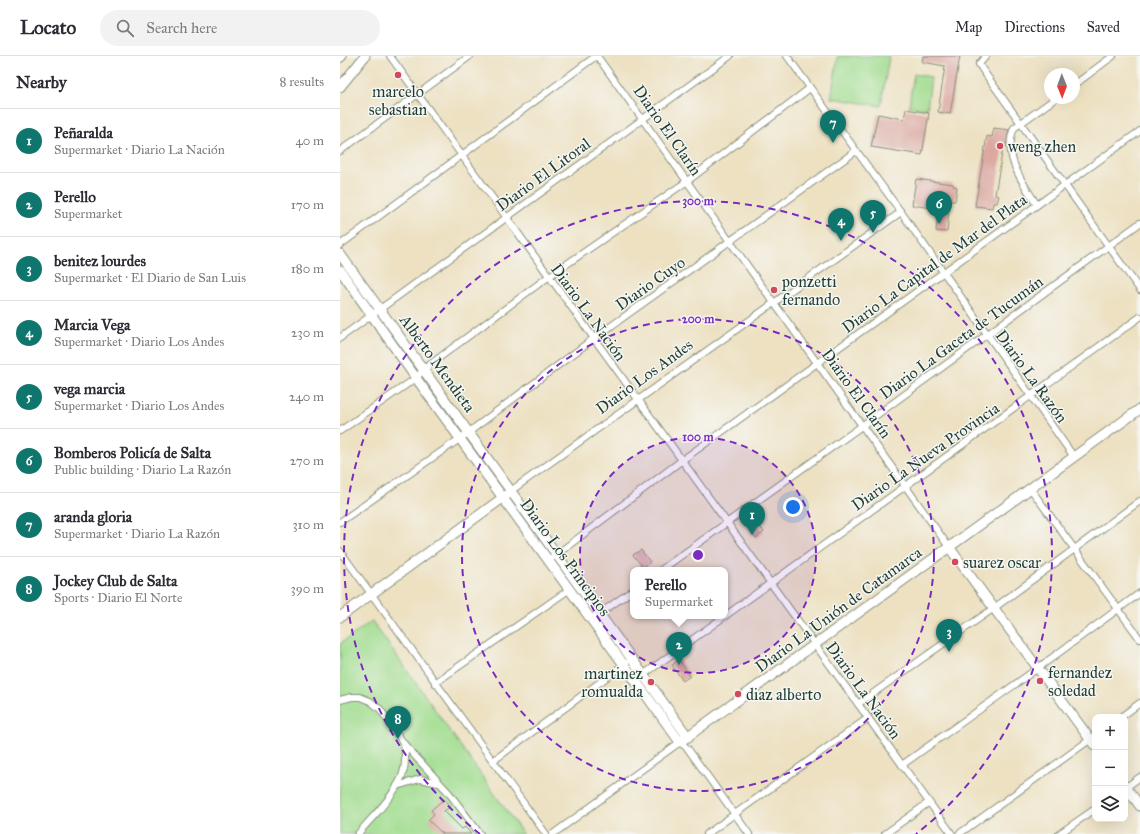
<!DOCTYPE html>
<meta charset="utf-8">
<style>
:root{--surface:#fff;--page:#f2f2f3;--text:#2b2b33;--muted:#7c7c81;--line:#e1e1e2;--accent:#0f766e}
body{margin:0;font-family:"IM FELL Great Primer",serif;background:var(--page);color:var(--text)}
.controls{position:absolute;right:12px;bottom:12px;display:grid;overflow:hidden;border-radius:8px;box-shadow:0 4px 16px #0002}
.controls button{width:36px;height:36px;display:grid;place-items:center;padding:0;border:0;border-bottom:1px solid var(--line);background:var(--surface);color:var(--text);font:20px sans-serif}
.compass{position:absolute;left:704px;top:12px;width:36px;height:36px;border-radius:50%;background:var(--surface);box-shadow:0 4px 16px #0002;rotate:179deg}
.you{position:absolute;left:453px;top:451px;width:14px;height:14px;margin:-10px;border:3px solid #fff;border-radius:50%;background:#1a73e8;box-shadow:0 0 0 6px #1a73e833}
.badge{display:grid;place-items:center;width:26px;height:26px;border-radius:50%;background:var(--accent);color:#fff;font-size:13px;font-weight:700}
.pin{position:absolute;translate:-50% -33px;filter:drop-shadow(0 1px 2px #0008)}
.pin::after{content:'';position:absolute;top:21px;width:14px;height:12px;background:inherit;clip-path:polygon(0 0,100% 0,50% 100%)}
.popup{position:absolute;left:290px;top:511px;width:98px;height:52px;box-sizing:border-box;display:grid;place-content:center;border-radius:8px;background:var(--surface);filter:drop-shadow(0 1px 3px #0005);font-size:13px;white-space:nowrap;color:var(--muted)}
.popup b{font-size:15px;color:var(--text)}
.popup::after{content:'';position:absolute;left:50%;top:100%;margin-left:-8px;border:8px solid transparent;border-top-color:var(--surface)}
.list{margin:0;padding:0;list-style:none}
h2{display:flex;justify-content:space-between;align-items:center;height:52px;margin:0;padding:0 16px;font-size:17px}
h2 small{font-size:13px;font-weight:400;color:var(--muted)}
.list li{display:grid;grid-template-columns:26px 1fr auto;gap:12px;align-items:center;box-sizing:border-box;height:64px;padding:0 16px;border-top:1px solid var(--line)}
.list b{display:block;font-size:15px;white-space:nowrap}
.list p{margin:0;font-size:13px;white-space:nowrap;color:var(--muted)}
.list em{font-size:13px;font-style:normal;color:var(--muted)}
.icon{flex:none;width:22px;height:22px;fill:none;stroke:currentColor;stroke-width:2;stroke-linecap:round;stroke-linejoin:round}
.map{position:relative;flex:none;width:800px;height:778px;overflow:hidden}
header{display:flex;align-items:center;gap:24px;box-sizing:border-box;height:56px;padding:0 20px;background:var(--surface);border-bottom:1px solid var(--line)}
header strong{font-size:19px}
nav{display:flex;gap:22px;margin-inline-start:auto;font-size:14px}
.search{width:280px;height:36px;background:var(--page);display:flex;align-items:center;gap:10px;box-sizing:border-box;padding:0 14px;border-radius:22px;color:var(--muted);font-size:15px}
main{display:flex}
aside{flex:1;background:var(--surface)}
.map>svg:first-child{display:block}
.green{fill:#a2dd90;stroke:#608d62}
.building{fill:#dba9a1}
.lines{fill:none;stroke-linecap:round;stroke-linejoin:round}
.street-casing{stroke:#868f7b;stroke-width:8}
.secondary-casing{stroke:#868f7b;stroke-width:11}
.primary-casing{stroke:#868f7b;stroke-width:12}
.street{stroke:#fff;stroke-width:6}
.secondary{stroke:#fff;stroke-width:9}
.primary{stroke:#fff;stroke-width:10}
.ring{fill:none;stroke:#7b2cbf;stroke-width:2;stroke-dasharray:7 5}
.poi-dot{fill:#d1495b;stroke:#f6f6f2;stroke-width:1.5}
.labels{text-anchor:middle;stroke-width:3;stroke-linejoin:round;paint-order:stroke}
.poi-label{font-size:16px;fill:#1f3d34;stroke:#f6f6f2;text-anchor:start}
.street-label{font-size:16px;fill:#1f3d34;stroke:#f6f6f2}
.centre{fill:#7b2cbf;stroke:#f6f6f2;stroke-width:2}
.ring-label{font-size:12px;text-anchor:middle;font-weight:bold;fill:#7b2cbf;stroke:#f6f6f2;stroke-width:3;stroke-linejoin:round;paint-order:stroke}
</style>
<header>
<strong>Locato</strong>
<div class="search"><svg class="icon" aria-label="search" viewBox="0 0 24 24"><circle cx="10" cy="10" r="6"/><path d="M15 15l6 6"/></svg>Search here</div>
<nav><a>Map</a><a>Directions</a><a>Saved</a></nav>
</header>
<main>
<aside>
<h2>Nearby<small>8 results</small></h2>
<ul class="list">
<li><span class="badge">1</span><div><b>Peñaralda</b><p>Supermarket · Diario La Nación</p></div><em>40 m</em></li>
<li><span class="badge">2</span><div><b>Perello</b><p>Supermarket</p></div><em>170 m</em></li>
<li><span class="badge">3</span><div><b>benitez lourdes</b><p>Supermarket · El Diario de San Luis</p></div><em>180 m</em></li>
<li><span class="badge">4</span><div><b>Marcia Vega</b><p>Supermarket · Diario Los Andes</p></div><em>230 m</em></li>
<li><span class="badge">5</span><div><b>vega marcia</b><p>Supermarket · Diario Los Andes</p></div><em>240 m</em></li>
<li><span class="badge">6</span><div><b>Bomberos Policía de Salta</b><p>Public building · Diario La Razón</p></div><em>270 m</em></li>
<li><span class="badge">7</span><div><b>aranda gloria</b><p>Supermarket · Diario La Razón</p></div><em>310 m</em></li>
<li><span class="badge">8</span><div><b>Jockey Club de Salta</b><p>Sports · Diario El Norte</p></div><em>390 m</em></li>
</ul>
</aside>
<div class="map">
<svg width="800" height="778" viewBox="0 0 800 778">
<rect width="100%" height="100%" fill="#f6f6f2"/>
<filter id="ink" filterUnits="userSpaceOnUse"><feTurbulence type="fractalNoise" baseFrequency=".025" numOctaves="2"/><feDisplacementMap in="SourceGraphic" scale="8" xChannelSelector="R" yChannelSelector="G"/><feConvolveMatrix kernelMatrix="1 2 1 2 8 2 1 2 1" color-interpolation-filters="sRGB"/></filter>
<filter id="wash" filterUnits="userSpaceOnUse"><feTurbulence type="fractalNoise" baseFrequency=".012" numOctaves="4" result="noise"/><feDisplacementMap in="SourceGraphic" scale="16" xChannelSelector="R" yChannelSelector="G"/><feGaussianBlur stdDeviation="0.9" result="paint"/><feColorMatrix in="noise" values="0 0 0 0 0 0 0 0 0 0 0 0 0 0 0 0 0 1.4 0 .05"/><feComposite in="paint" operator="in"/></filter>
<g filter="url(#wash)">
<rect width="100%" height="100%" fill="#ede1c2"/>
<g class="green">
<polygon points="498,0 549,0 541,50 491,42"/>
<polygon points="574,18 591,21 587,53 569,50"/>
<polygon points="32,565 183,778 0,778 0,588"/>
</g>
<g id="blocks">
<g class="building">
<polygon points="583,0 620,0 610,58 598,56 605,10 582,6"/>
<polygon points="566,53 589,57 582,99 531,91 538,58 564,63"/>
<polygon points="654,72 669,74 666,91 663,91 655,139 659,140 657,147 653,147 652,152 635,150 647,80 652,81"/>
<polygon points="576,123 613,128 613,130 617,131 615,145 610,145 607,176 596,175 598,153 572,149"/>
<polygon points="414,463 424,476 416,482 406,469"/>
<polygon points="301,494 310,506 303,511 293,499"/>
<polygon points="339,604 350,620 343,625 332,609"/>
<polygon points="104,743 110,751 104,755 122,773 125,771 131,778 103,778 88,764 94,758 91,754"/>
</g>
</g>
</g>
<g filter="url(#ink)">
<use href="#blocks" fill-opacity="0" stroke="#868f7b" stroke-width="1"/>
<g class="lines">
<defs>
<g id="street">
<polyline points="50,0 612,778"/>
<polyline points="257,0 609,491"/>
<polyline points="447,0 561,156 734,401"/>
<polyline points="646,0 639,8 642,13 800,234"/>
<polyline points="734,29 773,0"/>
<polyline points="0,95 130,0"/>
<path d="M697,149c-14,-22 -35,-49 -23,-77l42,-30"/>
<polyline points="0,189 256,0"/>
<polyline points="0,282 390,0"/>
<polyline points="0,375 76,322 84,313 208,221 346,126 470,32"/>
<polyline points="690,432 800,583"/>
<polyline points="172,434 561,156"/>
<polyline points="0,466 121,382 253,283 516,95"/>
<polyline points="0,495 206,778"/>
<polyline points="209,504 341,405 800,75"/>
<polyline points="321,514 523,369 800,167"/>
<polyline points="385,560 800,261"/>
<polyline points="252,563 293,534"/>
<polyline points="296,624 385,560"/>
<polyline points="95,627 230,533"/>
<polyline points="0,644 12,641 20,641 30,645 40,653 64,688 109,737 140,778"/>
<polyline points="518,648 654,552 800,445"/>
<polyline points="781,661 800,647"/>
<polyline points="153,705 286,607"/>
<polyline points="562,709 698,612 800,537"/>
<polyline points="57,730 80,723 98,727"/>
<polyline points="785,732 800,721"/>
<path d="M18,778c14,-17 42,-43 46,-65 2,-8 1,-17 0,-25"/>
<polyline points="213,778 340,686 348,693 409,778"/>
<polyline points="367,778 528,662"/>
<polyline points="545,778 588,747"/>
<polyline points="619,778 755,680"/>
<polyline points="719,778 755,753"/>
</g>
<g id="secondary">
<polyline points="0,31 25,0"/>
<polyline points="0,198 348,681"/>
<polyline points="0,214 76,322 340,686 800,353"/>
<polyline points="609,491 755,690"/>
<polyline points="0,561 168,438"/>
<polyline points="785,730 800,750"/>
</g>
<polyline id="primary" points="0,1 1,0"/>
</defs>
<use href="#street" class="street-casing"/>
<use href="#secondary" class="secondary-casing"/>
<use href="#primary" class="primary-casing"/>
<use href="#street" class="street"/>
<use href="#secondary" class="secondary"/>
<use href="#primary" class="primary"/>
</g>
</g>
<circle cx="358" cy="499" r="118" fill="#7b2cbf" fill-opacity=".12"/>
<g class="ring">
<circle cx="358" cy="499" r="118"/>
<circle cx="358" cy="499" r="236"/>
<path d="M140 778A354 354 0 1 1 576 778"/>
</g>
<g class="poi-dot">
<circle cx="58" cy="19" r="4"/>
<circle cx="660" cy="90" r="4"/>
<circle cx="434" cy="234" r="4"/>
<circle cx="615" cy="506" r="4"/>
<circle cx="700" cy="625" r="4"/>
<circle cx="311" cy="626" r="4"/>
<circle cx="398" cy="638" r="4"/>
</g>
<g class="labels">
<g class="poi-label">
<text x="58" y="41" text-anchor="middle">marcelo<tspan x="58" dy="18">sebastian</tspan></text>
<text x="668" y="96">weng zhen</text>
<text x="442" y="231">ponzetti<tspan x="442" dy="18">fernando</tspan></text>
<text x="623" y="512">suarez oscar</text>
<text x="708" y="622">fernandez<tspan x="708" dy="18">soledad</tspan></text>
<text x="303" y="623" text-anchor="end">martinez<tspan x="303" dy="18">romualda</tspan></text>
<text x="406" y="644">diaz alberto</text>
</g>
<g class="street-label">
<text transform="translate(328 74) rotate(55)" y="6">Diario El Clarín</text>
<text transform="translate(203 118) rotate(-36)" y="6">Diario El Litoral</text>
<text transform="translate(594 207) rotate(-36)" y="6">Diario La Capital de Mar del Plata</text>
<text transform="translate(310 227) rotate(-35)" y="6">Diario Cuyo</text>
<text transform="translate(249 256) rotate(54)" y="6">Diario La Nación</text>
<text transform="translate(621 281) rotate(-36)" y="6">Diario La Gaceta de Tucumán</text>
<text transform="translate(98 307) rotate(54)" y="6">Alberto Mendieta</text>
<text transform="translate(304 320) rotate(-36)" y="6">Diario Los Andes</text>
<text transform="translate(692 320) rotate(54)" y="6">Diario La Razón</text>
<text transform="translate(517 337) rotate(54)" y="6">Diario El Clarín</text>
<text transform="translate(585 400) rotate(-35)" y="6">Diario La Nueva Provincia</text>
<text transform="translate(226 501) rotate(54)" y="6">Diario Los Principios</text>
<text transform="translate(498 553) rotate(-36)" y="6">Diario La Unión de Catamarca</text>
<text transform="translate(524 634) rotate(54)" y="6">Diario La Nación</text>
</g>
</g>
<circle cx="358" cy="499" r="6" class="centre"/>
<g class="ring-label">
<text x="358" y="149">300 m</text>
<text x="358" y="267">200 m</text>
<text x="358" y="385">100 m</text>
</g>
</svg>
<div class="controls">
<button>+</button>
<button>−</button>
<button><svg class="icon" aria-label="layers" viewBox="0 0 24 24"><path d="M12 4l9 5-9 5-9-5zM3 14l9 5 9-5"/></svg></button>
</div>
<svg class="compass" viewBox="-18 -18 36 36"><path d="M0-13l5 13h-10z" fill="#e53935"/><path d="M0 13l5-13h-10z" fill="#7c7c81"/></svg>
<div class="you"></div>
<div class="pin badge" style="left:412px;top:479px">1</div>
<div class="pin badge" style="left:339px;top:609px">2</div>
<div class="popup"><b>Perello</b>Supermarket</div>
<div class="pin badge" style="left:609px;top:596px">3</div>
<div class="pin badge" style="left:501px;top:185px">4</div>
<div class="pin badge" style="left:533px;top:177px">5</div>
<div class="pin badge" style="left:599px;top:168px">6</div>
<div class="pin badge" style="left:493px;top:87px">7</div>
<div class="pin badge" style="left:58px;top:683px">8</div>
</div>
</main>
